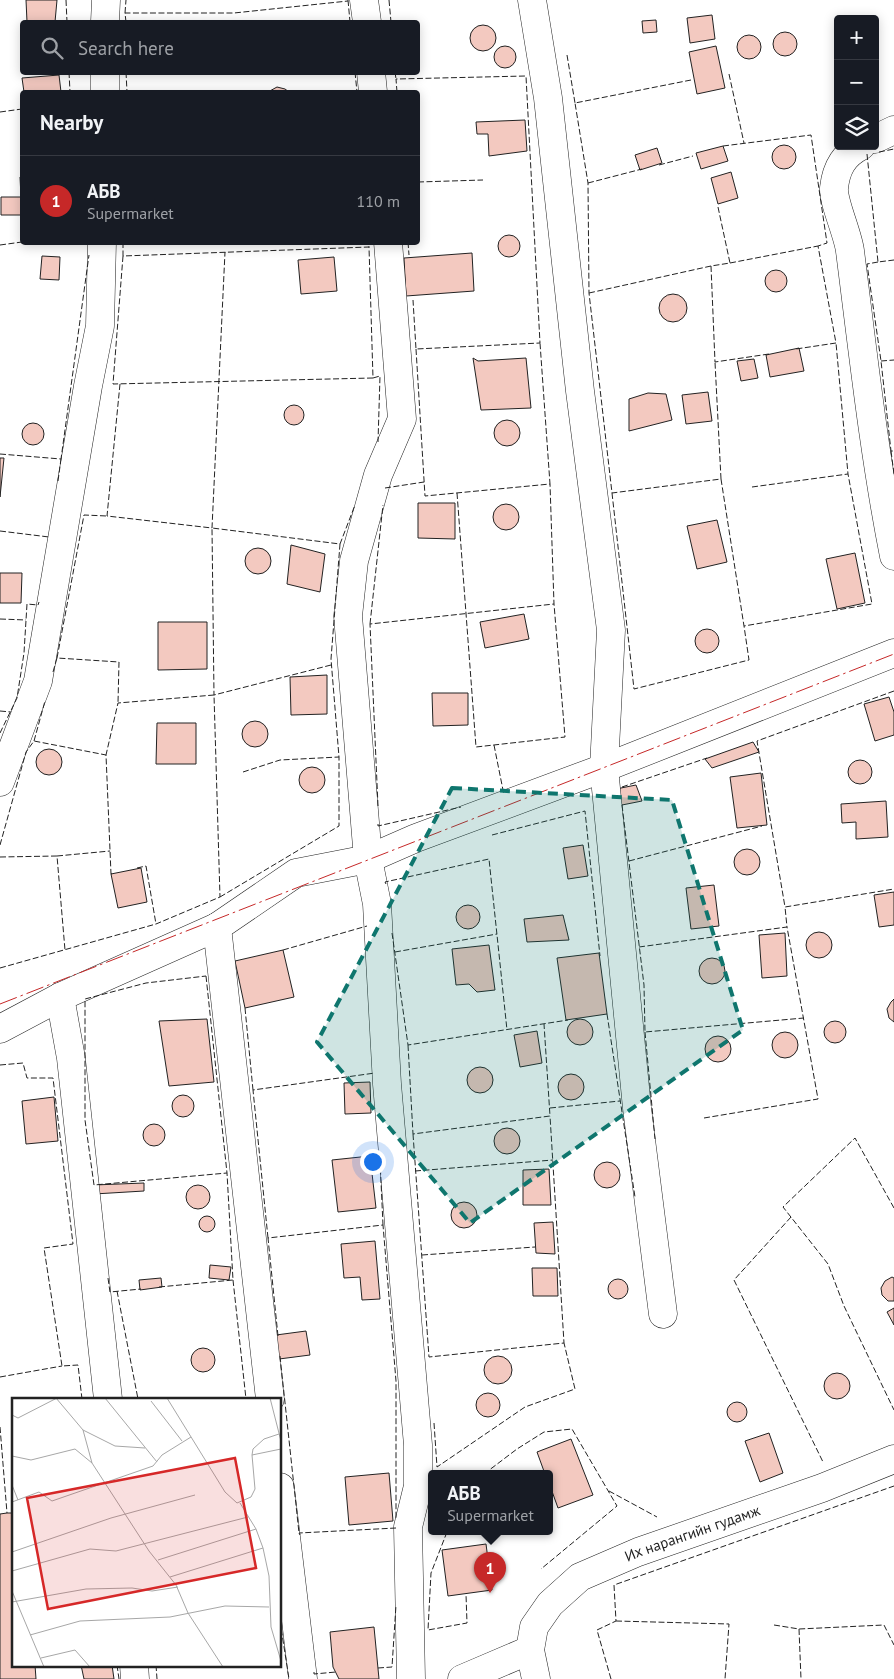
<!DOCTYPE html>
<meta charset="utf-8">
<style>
:root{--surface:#171b24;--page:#20242c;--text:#f1f3f6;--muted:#9ea1a6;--line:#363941;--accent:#c62828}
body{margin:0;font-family:"PT Sans",sans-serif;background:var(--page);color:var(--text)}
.controls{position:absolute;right:15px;top:15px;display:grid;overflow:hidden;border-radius:5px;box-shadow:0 2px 12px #0003}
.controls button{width:45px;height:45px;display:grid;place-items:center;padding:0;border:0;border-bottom:1px solid var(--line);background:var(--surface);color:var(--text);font:25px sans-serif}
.you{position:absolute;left:372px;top:1161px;width:18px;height:18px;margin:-12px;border:4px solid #fff;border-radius:50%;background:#1a73e8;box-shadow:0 0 0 8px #1a73e833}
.badge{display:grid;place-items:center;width:32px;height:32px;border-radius:50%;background:var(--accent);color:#fff;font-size:16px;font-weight:700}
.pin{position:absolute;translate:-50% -41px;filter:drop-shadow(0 1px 2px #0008)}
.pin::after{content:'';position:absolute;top:26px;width:18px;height:15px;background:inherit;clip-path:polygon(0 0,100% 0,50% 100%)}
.popup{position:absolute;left:428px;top:1470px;width:125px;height:65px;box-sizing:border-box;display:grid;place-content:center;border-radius:5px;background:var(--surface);filter:drop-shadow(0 1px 4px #0005);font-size:16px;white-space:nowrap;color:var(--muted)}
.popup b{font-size:19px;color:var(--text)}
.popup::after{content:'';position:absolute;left:50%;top:100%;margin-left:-10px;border:10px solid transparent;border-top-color:var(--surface)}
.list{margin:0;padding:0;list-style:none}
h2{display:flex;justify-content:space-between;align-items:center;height:65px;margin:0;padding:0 20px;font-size:21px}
h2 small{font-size:16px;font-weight:400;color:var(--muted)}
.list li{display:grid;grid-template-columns:32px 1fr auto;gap:15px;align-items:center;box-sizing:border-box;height:90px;padding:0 20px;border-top:1px solid var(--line)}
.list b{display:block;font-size:19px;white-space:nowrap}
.list p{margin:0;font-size:16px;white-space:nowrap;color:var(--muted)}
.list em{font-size:16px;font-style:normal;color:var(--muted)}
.icon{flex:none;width:28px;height:28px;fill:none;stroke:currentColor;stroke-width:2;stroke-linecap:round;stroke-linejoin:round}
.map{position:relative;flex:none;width:894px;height:1679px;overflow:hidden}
.search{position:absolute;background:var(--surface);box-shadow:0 2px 12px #0003;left:20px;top:20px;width:400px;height:55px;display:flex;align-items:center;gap:12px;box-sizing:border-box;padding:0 18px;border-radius:5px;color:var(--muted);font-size:19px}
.panel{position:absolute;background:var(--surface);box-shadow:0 2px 12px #0003;left:20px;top:90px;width:400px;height:155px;border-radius:5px}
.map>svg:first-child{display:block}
.building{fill:#f3c9c0;stroke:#222}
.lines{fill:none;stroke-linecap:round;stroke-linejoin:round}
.minor-casing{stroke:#222;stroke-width:29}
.major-casing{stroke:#222;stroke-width:29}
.minor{stroke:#fff;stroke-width:28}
.major{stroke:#fff;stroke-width:28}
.fence{stroke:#222;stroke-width:1;stroke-dasharray:6 2.5;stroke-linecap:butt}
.power{stroke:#c62828;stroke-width:1;stroke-dasharray:18 4 2.5 4;stroke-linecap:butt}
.marked{fill:#0f766e;fill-opacity:0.2;stroke:#0f766e;stroke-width:4;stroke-dasharray:10 6;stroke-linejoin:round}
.labels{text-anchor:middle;stroke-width:4;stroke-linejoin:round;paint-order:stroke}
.street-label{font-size:15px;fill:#222;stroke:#fff}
.inset-road{fill:none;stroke:#a7a7a7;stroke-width:1}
.view{fill:#d62828;fill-opacity:0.15;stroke:#d62828;stroke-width:2.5}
.inset-edge{fill:none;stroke:#222;stroke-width:2.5}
</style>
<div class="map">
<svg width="894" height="1679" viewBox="0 0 894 1679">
<rect width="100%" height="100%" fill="#fff"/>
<g class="building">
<polygon points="26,0 57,0 55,22 27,22"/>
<polygon points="712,15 715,39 690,43 687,18"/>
<polygon points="656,20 657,32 643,33 642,21"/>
<circle cx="483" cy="38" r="13"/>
<circle cx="785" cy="44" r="12"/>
<circle cx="749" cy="47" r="12"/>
<circle cx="505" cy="57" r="11"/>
<polygon points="716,46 725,88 697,94 689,52"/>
<polygon points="59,75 61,92 24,92 22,78"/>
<polygon points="277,87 285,89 289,92 268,92"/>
<polygon points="525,120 527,151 489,156 488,134 477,134 476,122"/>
<circle cx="784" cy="157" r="12"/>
<polygon points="723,146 728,161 701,169 696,153"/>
<polygon points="657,148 662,163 640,170 635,155"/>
<polygon points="731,172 738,198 718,204 711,178"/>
<polygon points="20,177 22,177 22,215 1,215 1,197 21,197"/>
<circle cx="509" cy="246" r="11"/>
<polygon points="472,253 474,291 406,296 404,258"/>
<polygon points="42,256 60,257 59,280 40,279"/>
<polygon points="334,257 337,291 301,294 298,260"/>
<circle cx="776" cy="281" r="11"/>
<circle cx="673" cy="308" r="14"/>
<polygon points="799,348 804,371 770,377 766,355"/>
<polygon points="473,358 478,361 526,358 531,408 481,410"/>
<polygon points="754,359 758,378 741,381 737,361"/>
<polygon points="708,392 712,421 686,424 682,395"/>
<polygon points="648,393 666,394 672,420 629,431 629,399"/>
<circle cx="294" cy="415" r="10"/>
<circle cx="507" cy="433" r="13"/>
<circle cx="33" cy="434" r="11"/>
<polygon points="0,458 4,458 0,497"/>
<polygon points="418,503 455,503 455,539 418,538"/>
<circle cx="506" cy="517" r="13"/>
<polygon points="717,520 727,562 697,569 687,526"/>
<polygon points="291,545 325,554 320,592 287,584"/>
<circle cx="258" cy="561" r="13"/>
<polygon points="855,553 865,603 837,609 826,559"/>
<polygon points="0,573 22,573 21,603 0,603"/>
<polygon points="524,614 529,639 485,648 480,622"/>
<polygon points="158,622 207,622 207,669 158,670"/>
<circle cx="707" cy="641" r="12"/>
<polygon points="327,675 327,714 291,715 290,677"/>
<polygon points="432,693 468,693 468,725 433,726"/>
<polygon points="889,697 894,712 894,735 875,741 864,704"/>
<circle cx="255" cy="734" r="13"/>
<polygon points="157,723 196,723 196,764 156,764"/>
<polygon points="753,742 759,752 712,768 705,759"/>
<circle cx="49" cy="762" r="13"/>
<circle cx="860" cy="772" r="12"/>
<circle cx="312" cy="780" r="13"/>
<polygon points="761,773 767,825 737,828 730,777"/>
<polygon points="636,785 642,801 622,805 616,789"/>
<polygon points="886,801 888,837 856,839 856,822 842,823 841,804"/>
<polygon points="583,845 588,876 568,879 563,848"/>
<circle cx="747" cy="862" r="13"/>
<polygon points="141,868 147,902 118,908 111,874"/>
<polygon points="714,885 719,926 691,929 686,888"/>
<polygon points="894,892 894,925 879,927 874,895"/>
<circle cx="468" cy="917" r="12"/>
<polygon points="563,915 569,940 527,942 524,919"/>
<circle cx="819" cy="945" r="13"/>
<polygon points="785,933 787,976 762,978 759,935"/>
<polygon points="489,945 495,990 477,992 469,984 456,985 452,949"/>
<polygon points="283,950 294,997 245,1008 235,961"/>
<polygon points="599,953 607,1014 566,1020 557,958"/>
<circle cx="712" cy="971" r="13"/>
<polygon points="894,999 894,1022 889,1018 887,1009 891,1002"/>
<polygon points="207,1019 214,1082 169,1086 159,1021"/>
<circle cx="580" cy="1032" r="13"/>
<circle cx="835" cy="1032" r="11"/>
<polygon points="537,1031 542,1063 520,1067 514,1035"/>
<circle cx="785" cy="1045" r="13"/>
<circle cx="718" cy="1049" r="13"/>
<circle cx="480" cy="1080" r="13"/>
<circle cx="571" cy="1087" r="13"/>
<polygon points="370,1082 371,1113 345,1114 344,1083"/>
<circle cx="183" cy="1106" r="11"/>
<polygon points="54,1097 58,1141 26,1144 22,1101"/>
<circle cx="154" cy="1135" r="11"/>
<circle cx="507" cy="1141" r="13"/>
<polygon points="370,1156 376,1208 338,1212 332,1160"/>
<circle cx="607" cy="1175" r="13"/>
<polygon points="549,1169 551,1205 523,1205 523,1170"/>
<polygon points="144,1183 144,1191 94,1194 94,1185"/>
<circle cx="198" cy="1197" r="12"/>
<circle cx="464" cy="1215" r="13"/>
<circle cx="207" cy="1224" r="8"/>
<polygon points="553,1222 555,1254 536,1253 534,1223"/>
<polygon points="375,1241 380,1299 362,1300 360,1277 344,1278 341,1244"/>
<polygon points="210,1265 231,1267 229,1280 209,1278"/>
<polygon points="532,1268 557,1268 558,1296 533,1296"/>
<polygon points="892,1277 894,1278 894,1301 888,1301 882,1295 881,1288 885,1281"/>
<polygon points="161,1278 162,1287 140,1290 139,1280"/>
<circle cx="618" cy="1289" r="10"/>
<polygon points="894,1308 894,1325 887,1312"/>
<polygon points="306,1331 310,1355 279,1359 276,1335"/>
<circle cx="203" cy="1360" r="12"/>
<circle cx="498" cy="1370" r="14"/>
<circle cx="837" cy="1386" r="13"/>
<circle cx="488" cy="1405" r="12"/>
<circle cx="737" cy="1412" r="10"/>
<polygon points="769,1433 783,1473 760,1482 745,1441"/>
<polygon points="571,1439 593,1495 558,1508 549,1483 549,1474 545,1474 537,1452"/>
<polygon points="389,1473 393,1521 349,1525 345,1477"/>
<polygon points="7,1513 14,1513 14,1665 35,1665 36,1679 0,1679 0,1514"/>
<polygon points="486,1544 492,1590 448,1596 442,1550"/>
<polygon points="374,1627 379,1679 339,1679 333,1667 330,1632"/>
<polygon points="81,1665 112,1665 114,1679 84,1679"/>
</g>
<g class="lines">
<defs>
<g id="minor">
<polyline points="364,0 367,22"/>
<polyline points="532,0 548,98 580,391 611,630 604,768 637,1108 663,1314"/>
<polyline points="105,22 106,0"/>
<polyline points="371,72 373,92"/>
<polyline points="105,92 105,72"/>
<polyline points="875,139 894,130"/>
<path d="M861,146c-18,9 -25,23 -27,42 -1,14 14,46 16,63 13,102 24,204 44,305"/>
<polyline points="388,242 402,419 378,475 354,561 348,616 368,859 377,904 387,1084 418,1445 418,1486 408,1527 411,1679"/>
<polyline points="0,782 38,681 88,386 100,326 102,242"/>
<polyline points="217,927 270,1399"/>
<polyline points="60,997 71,1058 108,1399"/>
<polyline points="0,1029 60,997 217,927 296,873 368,859 416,838 604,768 894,653"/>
<polyline points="280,1487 303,1679"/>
<polyline points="134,1665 135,1679"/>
<polyline points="462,1679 530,1650"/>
</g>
<g id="major">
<path id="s1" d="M536,1679l-6,-29 4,-23 16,-23 30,-27 58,-25 184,-64 72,-29"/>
</g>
</defs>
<use href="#minor" class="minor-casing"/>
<use href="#major" class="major-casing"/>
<use href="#minor" class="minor"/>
<use href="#major" class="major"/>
<g class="fence">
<polyline points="66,0 67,22"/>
<polyline points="348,0 350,22"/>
<polyline points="389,0 391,22"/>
<polyline points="125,13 126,0"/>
<polyline points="126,22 125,13 234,13 348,1"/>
<polyline points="567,55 575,103"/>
<polyline points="69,72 70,92"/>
<polyline points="126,72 127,92"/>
<polyline points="355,72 357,92"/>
<polyline points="395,72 396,79"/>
<polyline points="729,74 744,143"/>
<polyline points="691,80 575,103 588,183 589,293 612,493 721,479 715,362"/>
<polyline points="397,92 396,79 526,76 540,343 416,349 413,300"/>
<polyline points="0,112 22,109"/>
<polyline points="723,146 811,135 827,243 818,246 836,343 796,349"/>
<polyline points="879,152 894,149"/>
<polyline points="867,154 878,262 894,260"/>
<polyline points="659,165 693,156"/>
<polyline points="418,182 483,180"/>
<polyline points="588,183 642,169"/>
<polyline points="718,207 730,263 711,266 715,362 769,354"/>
<polyline points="123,242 123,256 369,247 369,242"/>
<polyline points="408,242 409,255"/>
<polyline points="0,245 22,242"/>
<polyline points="123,256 113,384 373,378 369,247"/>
<polyline points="878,262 867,264 881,361 891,451 894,451"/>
<polyline points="730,263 818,246"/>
<polyline points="589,293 711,266"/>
<polyline points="416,349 425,496 550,484 540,343"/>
<polyline points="881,361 894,360"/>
<polyline points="373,378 380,376 378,442"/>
<polyline points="120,384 107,516 212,528 225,252"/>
<polyline points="891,451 894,474"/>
<polyline points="0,454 61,459 89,255"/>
<polyline points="721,479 744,626 872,604 848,474"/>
<polyline points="58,481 61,459"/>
<polyline points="752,487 848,474 836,343"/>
<polyline points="385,488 424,482"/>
<polyline points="457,493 476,747 565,737 554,604 550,484"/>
<polyline points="612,493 634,689 749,660 744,626"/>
<polyline points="0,531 49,537"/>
<polyline points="0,619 26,620"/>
<polyline points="370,624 383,505"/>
<polyline points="57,658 84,515 107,516"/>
<polyline points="331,665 214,695 212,528 340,544 355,505"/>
<polyline points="53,672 57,658 119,662 118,703"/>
<polyline points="894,691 757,741 785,907 894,889"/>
<polyline points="0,711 11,712"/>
<polyline points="0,733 17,698 24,653 27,604 38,605 39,602"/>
<polyline points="34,741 45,701"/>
<polyline points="494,745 504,795"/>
<polyline points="243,772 280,760 339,757 331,659 340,544"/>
<polyline points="622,787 707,758"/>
<polyline points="622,805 644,985 645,1032 804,1018"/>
<polyline points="378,806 370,624 554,604"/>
<polyline points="378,824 378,826 461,807"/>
<polyline points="492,835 585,811 600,956"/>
<polyline points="0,845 26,752 34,741 106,755 111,874 113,873"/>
<polyline points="57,856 110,851"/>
<polyline points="0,857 57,856 65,950"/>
<polyline points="629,861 762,826"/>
<polyline points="137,868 146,866 156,924"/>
<polyline points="386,884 385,882 489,859 507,1030"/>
<polyline points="220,897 339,826 339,757"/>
<polyline points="392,933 408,1045 568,1020"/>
<polyline points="639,947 787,927 785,907"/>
<polyline points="283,950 367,926"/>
<polyline points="395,952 497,934"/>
<polyline points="0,968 156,924 220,897 214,695 118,703 106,755"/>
<polygon points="206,976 227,1173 94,1185 85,1120 85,999 146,983"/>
<polyline points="245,1008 253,1090"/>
<polyline points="607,1014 635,1197"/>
<polyline points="645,1032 655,1139"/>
<polyline points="408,1045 413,1134 550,1116 544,1024"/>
<polyline points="0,1065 23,1063 27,1078 53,1078 73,1244 44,1248 62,1366 78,1365 82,1399"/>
<polyline points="550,1108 620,1101"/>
<polyline points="704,1118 818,1099 787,927"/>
<polyline points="413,1134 429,1357 564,1343 550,1116"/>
<polyline points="380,1160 383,1225"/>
<polyline points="415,1171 553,1160"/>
<polyline points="894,1208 855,1138 783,1207 828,1264 844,1306 894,1410"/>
<polyline points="791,1217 734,1280 823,1462"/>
<polyline points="268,1238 253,1090 375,1073"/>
<polyline points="422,1255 535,1247"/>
<polyline points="108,1278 110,1292 141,1289"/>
<polyline points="233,1280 246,1399"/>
<polyline points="159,1287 233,1280 227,1173"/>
<polyline points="117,1291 138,1399"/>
<polyline points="278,1336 268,1238 383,1225 396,1381 396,1519"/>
<polyline points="280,1356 299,1533"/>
<polyline points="0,1377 62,1366"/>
<polyline points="434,1423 437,1467 525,1407 575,1389 564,1343"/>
<polyline points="0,1427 7,1513"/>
<polyline points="484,1474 517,1449 544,1432 572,1429 617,1506 541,1569"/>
<polyline points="609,1491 657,1517"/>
<polyline points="447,1532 431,1573 428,1630 467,1623 466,1594"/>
<polyline points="300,1535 299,1533 396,1528"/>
<polyline points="280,1621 289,1679"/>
<polyline points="616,1621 729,1624 725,1679"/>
<polyline points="774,1625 799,1629 884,1625 894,1645"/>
<polyline points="799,1629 801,1679"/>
<polyline points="117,1665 119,1679"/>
<polyline points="156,1665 157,1679"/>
<polyline points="378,1668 392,1667 396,1605"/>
<polyline points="314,1672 314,1674 336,1672"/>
<polyline points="611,1679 597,1630 616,1621 614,1585 894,1486"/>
</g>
<polyline class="power" points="0,1004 894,654"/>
</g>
<path class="marked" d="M452,788l220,12 71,230 -273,193 -153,-181z"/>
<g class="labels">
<g class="street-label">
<text dy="5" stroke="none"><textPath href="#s1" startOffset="242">Их нарангийн гудамж</textPath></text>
</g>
</g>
<g transform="translate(12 1398)">
<rect width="269" height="269" fill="#fff"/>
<path class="inset-road" d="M44,0l27,32 9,33 57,88 27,34 12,28 35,54M93,0l52,64M155,0l58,94 12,11 14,-6 4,-8 -3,-34 29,-6M258,0l11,43M139,3l31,40M0,17l6,3 39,-20M71,32l32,16 30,2M240,57l1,-6 11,-10 15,-5M0,58l19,4 44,-11 17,14M0,87l6,15M0,104l27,-10 13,9 101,-35 9,-11 29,-18M228,105l16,26 7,19 6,28 2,51 10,34M0,154l99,-34 84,-23M146,162l98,-31M0,173l78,-22 26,2 132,-34M158,179l93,-29M0,193l32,76M0,204l74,-13 46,-1 20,3 26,-4M18,237l50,-14 90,-4 55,-11 44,1M29,260l34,-8 15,17"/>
<path class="view" d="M223,60l21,110 -208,41 -21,-111z"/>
<rect width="269" height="269" class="inset-edge"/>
</g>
</svg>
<div class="controls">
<button>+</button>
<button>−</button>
<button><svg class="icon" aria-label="layers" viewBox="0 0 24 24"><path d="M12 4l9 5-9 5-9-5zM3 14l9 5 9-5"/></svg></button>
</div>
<div class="you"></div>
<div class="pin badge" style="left:490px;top:1593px">1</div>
<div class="popup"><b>АБВ</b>Supermarket</div>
<div class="search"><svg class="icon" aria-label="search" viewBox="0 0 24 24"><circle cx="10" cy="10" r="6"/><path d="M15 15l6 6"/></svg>Search here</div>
<section class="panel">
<h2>Nearby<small></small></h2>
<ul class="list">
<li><span class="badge">1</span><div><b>АБВ</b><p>Supermarket</p></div><em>110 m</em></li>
</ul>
</section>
</div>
